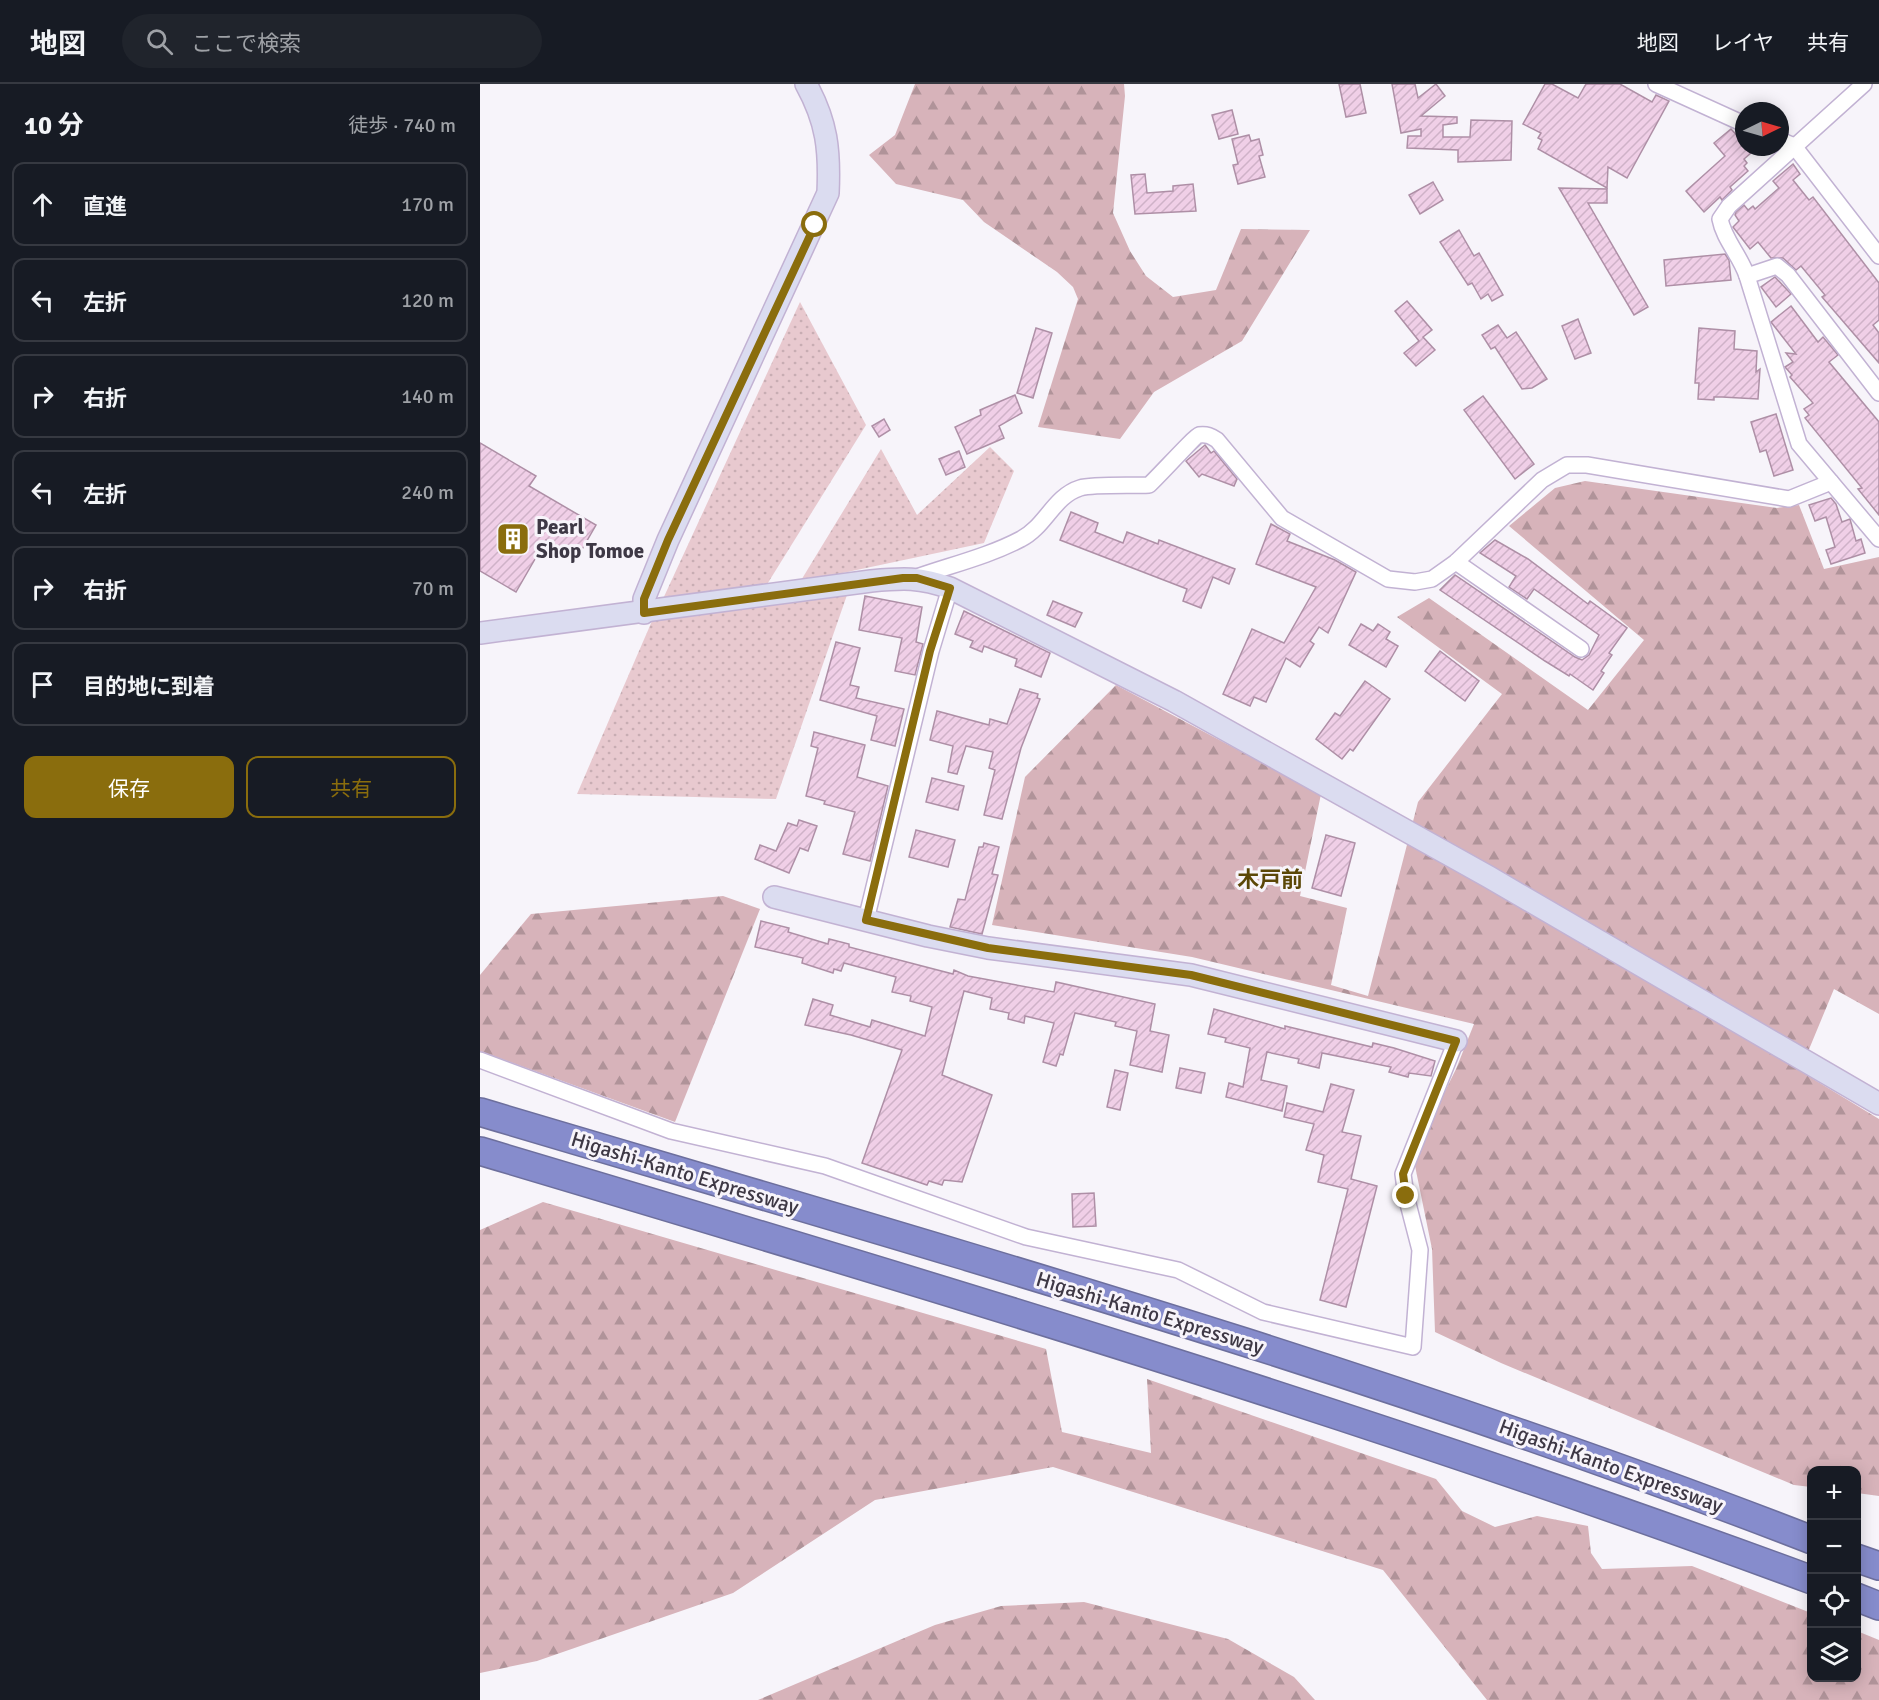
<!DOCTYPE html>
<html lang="ja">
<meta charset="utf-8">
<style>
:root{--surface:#171b24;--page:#20242c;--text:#f1f3f6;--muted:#9ea1a6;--line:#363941;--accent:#8a6d0d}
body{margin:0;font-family:Signika,"Noto Sans JP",sans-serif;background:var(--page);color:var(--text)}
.controls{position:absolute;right:18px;bottom:18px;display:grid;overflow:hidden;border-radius:12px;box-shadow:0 3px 15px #0003}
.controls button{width:54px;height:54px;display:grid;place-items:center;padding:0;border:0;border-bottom:2px solid var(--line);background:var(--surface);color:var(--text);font:30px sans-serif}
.compass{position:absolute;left:1255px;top:18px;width:54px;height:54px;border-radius:50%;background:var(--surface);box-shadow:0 3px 15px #0003;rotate:85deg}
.stop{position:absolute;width:18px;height:18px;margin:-14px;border:4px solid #8a6d0d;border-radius:50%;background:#fff}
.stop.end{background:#8a6d0d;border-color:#fff;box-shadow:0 2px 6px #0008}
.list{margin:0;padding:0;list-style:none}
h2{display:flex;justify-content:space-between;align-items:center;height:78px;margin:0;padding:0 24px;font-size:26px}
h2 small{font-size:20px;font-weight:400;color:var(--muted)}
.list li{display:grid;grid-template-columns:39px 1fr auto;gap:18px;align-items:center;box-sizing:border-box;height:84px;margin:0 12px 12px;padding:0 12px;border:2px solid var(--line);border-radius:12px}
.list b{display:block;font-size:22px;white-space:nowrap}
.list em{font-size:20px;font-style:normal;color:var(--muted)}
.actions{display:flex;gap:12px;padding:18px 24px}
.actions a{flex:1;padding:14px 0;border:2px solid var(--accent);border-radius:12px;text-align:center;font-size:21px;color:var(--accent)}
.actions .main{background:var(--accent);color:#fff}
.icon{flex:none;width:33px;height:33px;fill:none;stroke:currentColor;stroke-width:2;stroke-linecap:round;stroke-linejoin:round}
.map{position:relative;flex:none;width:1399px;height:1616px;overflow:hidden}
header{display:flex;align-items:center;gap:36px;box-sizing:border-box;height:84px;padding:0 30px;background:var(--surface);border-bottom:2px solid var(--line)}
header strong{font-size:28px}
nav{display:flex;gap:33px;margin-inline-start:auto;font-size:21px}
.search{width:420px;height:54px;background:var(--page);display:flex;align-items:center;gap:15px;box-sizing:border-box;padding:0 21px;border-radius:33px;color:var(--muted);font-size:22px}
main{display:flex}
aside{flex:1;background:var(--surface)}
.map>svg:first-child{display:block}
.grass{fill:url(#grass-dots)}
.forest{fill:url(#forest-firs)}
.building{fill:url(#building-hatch);stroke:#ae8fa6;stroke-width:1.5}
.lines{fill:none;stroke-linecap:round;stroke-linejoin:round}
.street-casing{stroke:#c2b2d3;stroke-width:18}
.secondary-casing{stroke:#c2b2d3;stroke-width:24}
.highway-casing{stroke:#6d6f9d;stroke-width:30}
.street{stroke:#fff;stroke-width:15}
.secondary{stroke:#dbdcf0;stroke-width:21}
.highway{stroke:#868ccc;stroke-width:27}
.route{stroke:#8a6d0d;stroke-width:8}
.labels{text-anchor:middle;stroke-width:6;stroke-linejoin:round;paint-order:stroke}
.poi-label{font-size:21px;font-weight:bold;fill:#3e3845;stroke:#f7f4fa;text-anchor:start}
.street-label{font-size:21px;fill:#3e3845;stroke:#f7f4fa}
.neighbourhood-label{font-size:22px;font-weight:bold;fill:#5b4707;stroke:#f7f4fa}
</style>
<header>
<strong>地図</strong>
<div class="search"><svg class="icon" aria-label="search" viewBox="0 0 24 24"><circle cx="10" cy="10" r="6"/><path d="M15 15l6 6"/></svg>ここで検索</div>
<nav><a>地図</a><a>レイヤ</a><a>共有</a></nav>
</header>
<main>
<aside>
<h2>10 分<small>徒歩 · 740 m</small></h2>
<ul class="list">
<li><svg class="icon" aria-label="ahead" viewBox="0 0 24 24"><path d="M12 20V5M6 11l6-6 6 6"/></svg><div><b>直進</b></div><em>170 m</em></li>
<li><svg class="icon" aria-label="left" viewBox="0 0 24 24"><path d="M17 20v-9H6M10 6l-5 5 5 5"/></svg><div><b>左折</b></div><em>120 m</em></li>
<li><svg class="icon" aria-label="right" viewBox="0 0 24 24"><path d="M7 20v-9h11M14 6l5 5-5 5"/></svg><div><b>右折</b></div><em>140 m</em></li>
<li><svg class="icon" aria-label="left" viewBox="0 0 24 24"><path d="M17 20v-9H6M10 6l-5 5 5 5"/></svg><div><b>左折</b></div><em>240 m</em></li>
<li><svg class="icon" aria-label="right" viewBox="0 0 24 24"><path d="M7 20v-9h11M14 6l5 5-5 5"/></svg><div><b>右折</b></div><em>70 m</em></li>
<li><svg class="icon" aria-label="arrive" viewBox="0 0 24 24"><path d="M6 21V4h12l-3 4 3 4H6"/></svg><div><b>目的地に到着</b></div></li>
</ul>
<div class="actions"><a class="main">保存</a><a>共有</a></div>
</aside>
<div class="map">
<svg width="1399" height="1616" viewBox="0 0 1399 1616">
<defs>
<pattern id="grass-dots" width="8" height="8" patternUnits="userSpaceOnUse" patternTransform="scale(1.5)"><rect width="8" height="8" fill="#e8c9cf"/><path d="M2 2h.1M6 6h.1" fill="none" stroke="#c8adb3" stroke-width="1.8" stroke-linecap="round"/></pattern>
<pattern id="forest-firs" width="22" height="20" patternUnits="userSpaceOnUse" patternTransform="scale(1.5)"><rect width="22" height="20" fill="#d7b3ba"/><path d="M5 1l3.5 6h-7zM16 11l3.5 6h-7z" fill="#b09399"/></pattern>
<pattern id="building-hatch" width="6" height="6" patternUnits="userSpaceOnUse" patternTransform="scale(1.5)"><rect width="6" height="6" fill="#f0cfe7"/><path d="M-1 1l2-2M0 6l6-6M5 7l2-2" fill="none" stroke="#cfb2c8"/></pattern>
</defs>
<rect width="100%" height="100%" fill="#f7f4fa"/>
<g class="grass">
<polygon points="320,218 386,341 286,502 182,517"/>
<polygon points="510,363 534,387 504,459 320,498 401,365 437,431"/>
<polygon points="367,511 296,715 97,710 172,537"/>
</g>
<g class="forest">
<polygon points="435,0 644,0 645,12 633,129 650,167 666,192 693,213 736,206 761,145 830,146 762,257 674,308 640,355 558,343 598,215 593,203 577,188 504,138 483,116 416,100 389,71 415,51"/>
<polygon points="1105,397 1297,424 1319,421 1344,485 1399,473 1399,930 1354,905 1320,987 1399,1035 1399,1412 1377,1409 1376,1386 1332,1386 1331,1403 1314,1401 1021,1279 955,1248 952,1165 933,1072 976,985 994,940 712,873 512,841 545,693 636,601 841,710 820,812 867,824 851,901 888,912 938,718 1022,610 917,533 949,514 1108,626 1164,556 1029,442 1075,404"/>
<polygon points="243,812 280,825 195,1038 0,967 0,891 51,830"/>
<polygon points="63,1118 566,1265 582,1348 671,1369 667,1295 956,1395 982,1427 1015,1443 1057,1432 1108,1442 1111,1469 1122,1485 1212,1482 1331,1529 1332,1594 1376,1594 1377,1547 1399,1556 1399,1616 1007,1616 903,1486 573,1383 395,1416 253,1509 57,1577 0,1589 0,1146"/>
<polygon points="604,1518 748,1555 814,1593 835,1616 278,1616 455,1541 521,1522"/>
</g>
<g class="building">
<polygon points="859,0 880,0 886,29 866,33"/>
<polygon points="912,0 935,0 938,14 956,0 965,12 941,32 977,33 977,39 963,41 963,53 990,53 991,36 1032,37 1031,76 978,78 978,66 927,64 928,52 941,52 941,45 921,49"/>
<polygon points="1065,0 1072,0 1098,14 1106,0 1140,0 1172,18 1176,11 1189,17 1147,94 1128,83 1127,104 1058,65 1062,56 1058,54 1061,49 1043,40"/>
<polygon points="752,26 758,50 739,55 732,31"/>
<polygon points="1251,45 1264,59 1264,63 1272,68 1264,75 1267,79 1264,82 1268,87 1250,103 1252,106 1242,116 1240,113 1224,128 1206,107 1245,72 1234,59"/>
<polygon points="769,51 771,57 779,55 783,71 779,72 785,93 758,100 753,81 758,80 752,55"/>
<polygon points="1313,80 1320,90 1313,96 1329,116 1333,113 1399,199 1399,236 1393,241 1399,249 1399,279 1342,213 1345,211 1321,182 1316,186 1303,174 1291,174 1278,158 1270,165 1253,143 1259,137 1255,131 1256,128 1264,121 1268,126 1273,122 1275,125 1299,104 1293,97"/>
<polygon points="665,90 667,109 693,107 693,102 713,100 716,127 655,130 651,91"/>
<polygon points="953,98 963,116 940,130 929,111"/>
<polygon points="1079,104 1127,105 1127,119 1108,119 1168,223 1154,231"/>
<polygon points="979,146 994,172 999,169 1023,211 1012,217 1008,210 1001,215 992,199 988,201 960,158"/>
<polygon points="1245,170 1249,176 1251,196 1186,202 1184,176"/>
<polygon points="1295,193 1311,210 1296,223 1281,203"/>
<polygon points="927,217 952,246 943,253 955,266 936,282 924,269 939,257 915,227"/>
<polygon points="1311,222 1338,258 1343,253 1358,271 1349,278 1399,338 1399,431 1378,405 1382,404 1325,334 1329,331 1324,325 1333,319 1310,293 1312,291 1305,283 1313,278 1306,269 1316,270 1291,238"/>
<polygon points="1098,235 1111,269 1095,275 1082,242"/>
<polygon points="1018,241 1027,254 1036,248 1067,295 1052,304 1042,305 1015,263 1011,265 1002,251"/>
<polygon points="556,244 572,249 553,314 537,309"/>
<polygon points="1219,244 1255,247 1254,265 1277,267 1276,288 1280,285 1278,315 1242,313 1234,313 1234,316 1218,315 1219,299 1215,299"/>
<polygon points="535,311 542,329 519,342 524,354 487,370 475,343 501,331 500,326"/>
<polygon points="1003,312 1054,380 1035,395 984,326"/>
<polygon points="1296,330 1313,386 1294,392 1286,366 1280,368 1271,338"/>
<polygon points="404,335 410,346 399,353 392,342"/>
<polygon points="0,359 56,392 49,402 116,441 97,474 66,456 36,508 0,487"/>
<polygon points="725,361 731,369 734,367 757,395 754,402 722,390 719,393 706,377"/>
<polygon points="479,367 485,383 466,391 459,375"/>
<polygon points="1351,414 1356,420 1362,438 1370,435 1376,457 1381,455 1385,469 1351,480 1346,466 1355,463 1346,433 1335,437 1329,421"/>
<polygon points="591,428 618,439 615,448 643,459 647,448 678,460 679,456 755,485 749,500 733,493 721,524 703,517 707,505 580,456"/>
<polygon points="791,440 810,450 807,457 855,476 876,488 848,549 839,543 830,557 834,560 820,583 806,574 786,618 774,613 770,622 743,610 772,545 804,559 836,503 776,480"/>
<polygon points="1015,456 1048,475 1108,520 1110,517 1147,544 1129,569 1132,571 1121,587 1124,589 1113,606 1090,590 1089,592 1065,577 960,506 975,491 1095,573 1102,576 1109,571 1119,551 1054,505 1047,515 1029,503 1036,492 1000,469"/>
<polygon points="385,512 442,523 436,558 443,560 435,591 415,587 422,554 379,546"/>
<polygon points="573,517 602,529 595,543 567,531"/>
<polygon points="484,527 570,569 561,593 535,582 537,575 504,562 502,568 490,563 493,557 475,550"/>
<polygon points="881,540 893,547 898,540 910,548 906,555 918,562 906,583 869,561"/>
<polygon points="356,558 380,564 370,601 379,603 376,614 424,625 415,662 391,656 397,632 340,616"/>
<polygon points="960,567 999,597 985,617 945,587"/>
<polygon points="885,597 910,615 873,667 870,665 862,675 836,655 855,629 860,632"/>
<polygon points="540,605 558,610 557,614 560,615 541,664 522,735 504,731 515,686 509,684 513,668 486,662 477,690 468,688 473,662 450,656 457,627 509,641 510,635 527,640"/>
<polygon points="334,648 385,661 377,693 408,702 390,777 363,770 375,728 344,720 345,717 326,712 338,664 331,662"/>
<polygon points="452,694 484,702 478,726 446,718"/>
<polygon points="319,736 337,742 328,767 320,764 309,789 275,775 280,761 296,767 308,739 317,742"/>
<polygon points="436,746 475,756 468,783 429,773"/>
<polygon points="846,751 875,759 861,812 832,804"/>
<polygon points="504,759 519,763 512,790 518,791 502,850 470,843 478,815 485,816 499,763 503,763"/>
<polygon points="281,837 309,844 308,848 348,860 349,855 369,860 369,863 473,890 474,886 488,892 574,908 576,898 675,920 670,947 689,951 682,988 650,981 657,947 635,942 636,938 595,929 583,971 580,970 576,982 563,978 574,939 545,932 544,939 528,935 529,929 510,925 512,914 484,907 462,991 512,1011 482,1098 464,1096 462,1101 449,1097 447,1101 382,1079 422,966 371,951 325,941 333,915 353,921 350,931 390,943 392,936 445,952 452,923 430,917 431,912 412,908 416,893 364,879 361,887 354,885 353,889 322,879 323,874 275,863"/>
<polygon points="734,925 805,945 805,942 892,963 893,959 914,964 955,977 951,992 929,989 928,993 909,988 911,983 842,969 839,984 818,979 819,975 787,968 781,996 807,1002 802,1027 746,1013 749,999 763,1003 770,964 745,958 746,954 728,950"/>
<polygon points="700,984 725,989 721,1009 696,1004"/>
<polygon points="635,986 648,989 640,1026 627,1023"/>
<polygon points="851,1000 874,1006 862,1048 881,1052 871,1095 897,1102 866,1223 840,1216 868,1105 838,1098 844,1071 826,1066 834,1040 804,1033 807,1019 843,1028"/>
<polygon points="614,1109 616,1142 593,1143 592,1110"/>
</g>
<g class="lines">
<defs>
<g id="street">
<polyline points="1176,0 1264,40"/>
<path d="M1384,0l-135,122 -9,13c4,21 20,36 27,57l52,168 80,95"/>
<polyline points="1300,56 1314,62 1399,172"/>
<polyline points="1267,192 1297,182 1308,191 1399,309"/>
<polyline points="976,478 1101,565"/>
<path d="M437,493c34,-12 72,-21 104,-38 24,-12 33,-43 59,-51 13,-4 52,-2 69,-3 8,-7 46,-49 50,-50 8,-1 12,1 18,5l65,78 106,61 27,3 17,-3 24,-17 86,-82 25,-15h20l202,34 42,-17"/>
<polyline points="386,836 451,567 470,504"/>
<polyline points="0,976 191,1047 345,1082 546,1153 698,1186 783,1228 933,1263 940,1166 926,1112 923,1090 976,957"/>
</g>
<g id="secondary">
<path d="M164,529v-14l24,-59 160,-347c2,-43 -1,-71 -22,-109"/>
<path d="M0,549l391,-52c32,-3 49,-4 79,7l224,113 315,176 390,227"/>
<polyline points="294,813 448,852 508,864 711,891 976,957"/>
</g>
<g id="highway">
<path d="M0,1028c447,133 897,259 1332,428"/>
<path d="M0,1067c447,133 894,267 1332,429"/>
<polyline points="1376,1474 1399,1482"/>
<polyline points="1376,1513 1399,1522"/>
</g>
</defs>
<use href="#street" class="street-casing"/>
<use href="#secondary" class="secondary-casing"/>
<use href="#highway" class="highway-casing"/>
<use href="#street" class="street"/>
<use href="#secondary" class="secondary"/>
<use href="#highway" class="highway"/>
</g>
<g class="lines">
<polyline class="route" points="335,141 188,456 164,515 164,529 423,494 437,494 470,504 450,567 386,836 508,864 711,891 976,957 923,1090 926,1112"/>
</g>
<defs>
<symbol id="building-square" viewBox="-11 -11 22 22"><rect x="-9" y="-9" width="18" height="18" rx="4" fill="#8a6d0d" stroke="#f7f4fa"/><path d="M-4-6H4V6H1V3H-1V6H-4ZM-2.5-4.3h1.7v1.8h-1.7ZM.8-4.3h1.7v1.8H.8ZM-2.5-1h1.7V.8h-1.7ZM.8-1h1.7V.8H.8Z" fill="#fff"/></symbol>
</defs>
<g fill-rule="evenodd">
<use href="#building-square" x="14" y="436" width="38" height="38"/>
</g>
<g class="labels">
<g class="poi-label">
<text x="56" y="450">Pearl<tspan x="56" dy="24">Shop Tomoe</tspan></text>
</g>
<g class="street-label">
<text transform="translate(205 1089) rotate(17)" y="7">Higashi-Kanto Expressway</text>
<text transform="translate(670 1229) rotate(17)" y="7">Higashi-Kanto Expressway</text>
<text transform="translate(1131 1382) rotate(20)" y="7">Higashi-Kanto Expressway</text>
</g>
<g class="neighbourhood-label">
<text x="790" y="803">木戸前</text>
</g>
</g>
</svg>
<div class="controls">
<button>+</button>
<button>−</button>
<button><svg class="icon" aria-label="locate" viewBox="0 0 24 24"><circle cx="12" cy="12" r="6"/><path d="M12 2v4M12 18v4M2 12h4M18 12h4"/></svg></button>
<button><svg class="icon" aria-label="layers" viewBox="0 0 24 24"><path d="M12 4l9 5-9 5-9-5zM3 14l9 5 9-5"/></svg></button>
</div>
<svg class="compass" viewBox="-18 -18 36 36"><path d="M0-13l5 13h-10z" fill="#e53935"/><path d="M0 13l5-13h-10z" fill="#9ea1a6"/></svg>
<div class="stop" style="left:335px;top:141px"></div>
<div class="stop end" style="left:926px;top:1112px"></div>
</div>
</main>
